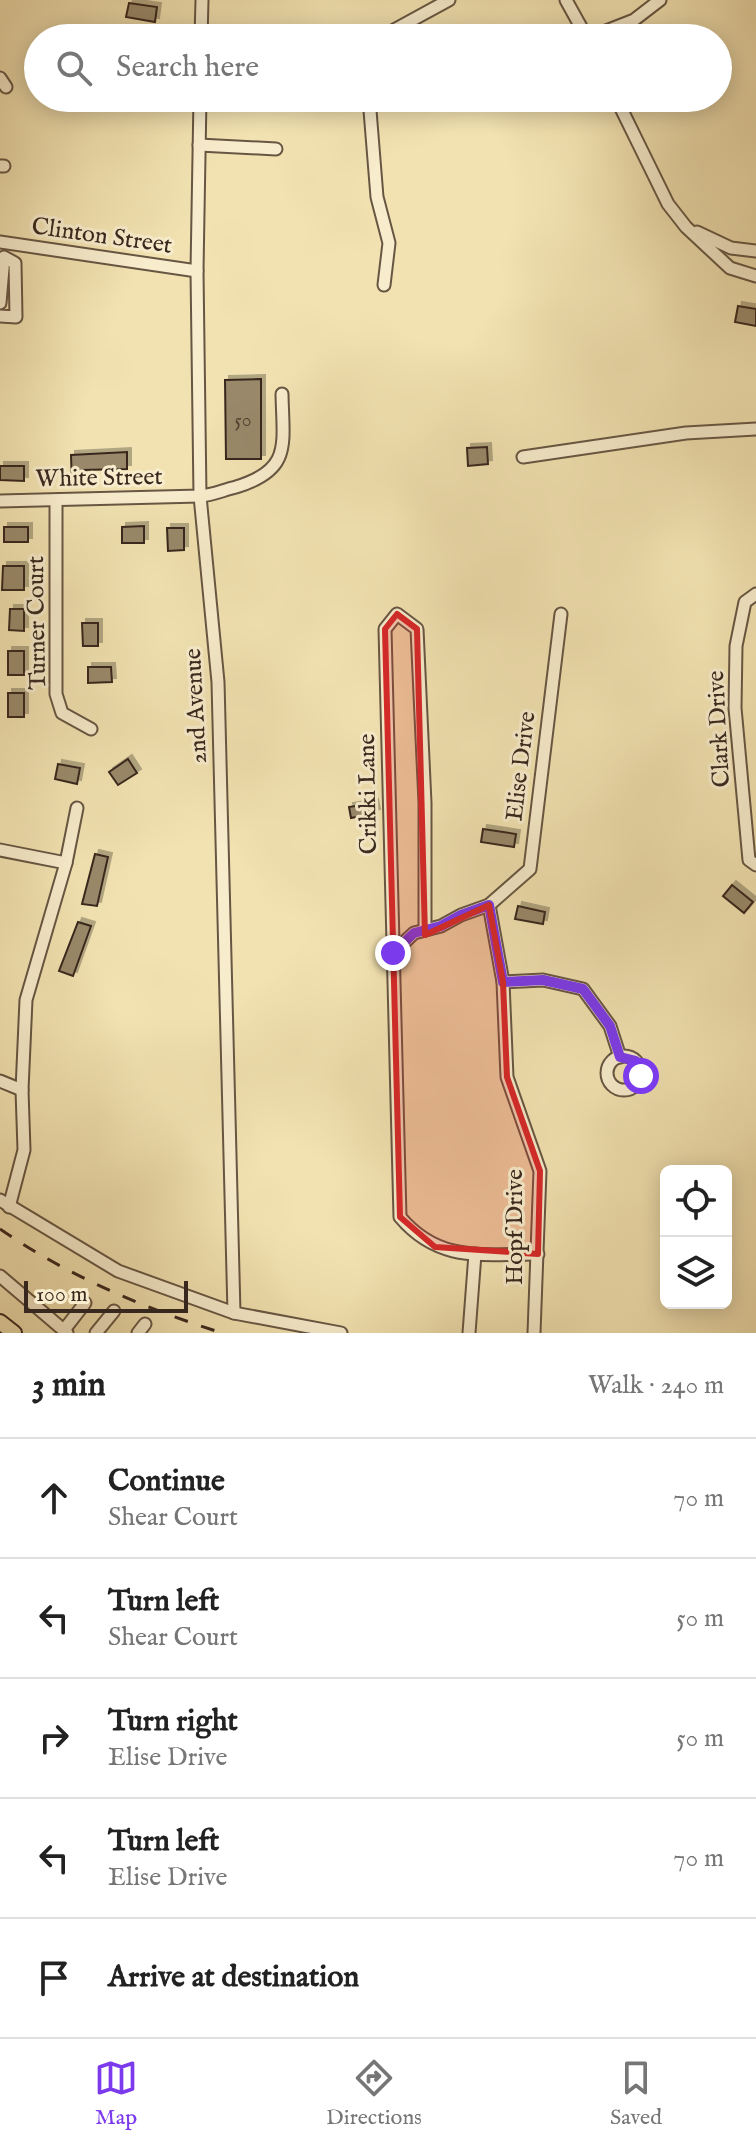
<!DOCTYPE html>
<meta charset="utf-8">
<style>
:root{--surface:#fff;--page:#f2f2f2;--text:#222;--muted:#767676;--line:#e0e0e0;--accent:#7c3aed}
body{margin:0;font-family:"IM FELL English",serif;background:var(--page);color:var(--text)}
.controls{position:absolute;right:24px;bottom:24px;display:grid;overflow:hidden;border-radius:12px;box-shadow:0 4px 20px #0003}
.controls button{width:72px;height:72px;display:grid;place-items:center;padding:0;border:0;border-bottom:2px solid var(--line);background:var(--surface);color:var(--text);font:40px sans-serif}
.scale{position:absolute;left:24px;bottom:20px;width:164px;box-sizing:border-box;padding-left:8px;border:4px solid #39281e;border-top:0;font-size:22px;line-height:28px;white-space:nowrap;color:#39281e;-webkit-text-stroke:6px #f7eccc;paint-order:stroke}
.stop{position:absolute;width:24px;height:24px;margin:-18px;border:6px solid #7c3aed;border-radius:50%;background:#fff}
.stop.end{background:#7c3aed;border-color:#fff;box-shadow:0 2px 8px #0008}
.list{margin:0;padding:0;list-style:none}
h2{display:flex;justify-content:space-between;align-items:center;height:104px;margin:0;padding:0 32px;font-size:34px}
h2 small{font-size:26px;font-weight:400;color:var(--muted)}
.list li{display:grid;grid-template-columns:52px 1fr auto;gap:24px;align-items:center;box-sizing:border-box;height:120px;padding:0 32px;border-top:2px solid var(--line)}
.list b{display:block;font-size:30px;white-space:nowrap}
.list p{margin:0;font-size:26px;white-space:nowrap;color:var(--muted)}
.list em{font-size:26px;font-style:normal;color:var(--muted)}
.icon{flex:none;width:44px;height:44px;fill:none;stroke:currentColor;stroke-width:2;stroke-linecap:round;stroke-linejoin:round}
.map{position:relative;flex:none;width:756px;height:1333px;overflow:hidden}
.search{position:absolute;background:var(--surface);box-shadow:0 4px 20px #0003;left:24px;right:24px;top:24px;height:88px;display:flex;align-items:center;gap:20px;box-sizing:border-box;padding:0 28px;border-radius:44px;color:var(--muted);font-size:30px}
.sheet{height:704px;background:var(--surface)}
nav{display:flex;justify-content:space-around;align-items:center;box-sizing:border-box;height:112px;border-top:2px solid var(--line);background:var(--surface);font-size:22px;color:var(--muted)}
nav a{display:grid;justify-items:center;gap:4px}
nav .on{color:var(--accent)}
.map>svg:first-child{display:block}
.building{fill:#99896a;stroke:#39281e;stroke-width:2;filter:url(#shadow)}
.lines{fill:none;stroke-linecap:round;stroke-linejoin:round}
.minor-casing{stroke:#675643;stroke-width:15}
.major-casing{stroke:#39281e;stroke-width:18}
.path{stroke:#39281e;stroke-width:2;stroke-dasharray:2 4;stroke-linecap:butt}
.minor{stroke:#f7eccc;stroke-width:11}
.major{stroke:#f2e2b1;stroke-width:14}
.rail{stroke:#39281e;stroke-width:3;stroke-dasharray:14 14;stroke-linecap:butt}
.route{stroke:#7c3aed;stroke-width:10}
.marked{fill:#d62828;fill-opacity:0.2;stroke:#d62828;stroke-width:6;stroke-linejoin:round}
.labels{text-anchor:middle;stroke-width:6;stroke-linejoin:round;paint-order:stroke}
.number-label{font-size:20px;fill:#514031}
.street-label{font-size:24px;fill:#39281e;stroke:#f7eccc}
</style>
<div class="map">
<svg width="756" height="1333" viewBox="0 0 756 1333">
<defs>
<filter id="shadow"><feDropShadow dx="4" dy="-4" stdDeviation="0" flood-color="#0004"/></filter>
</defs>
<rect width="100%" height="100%" fill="#f2e2b1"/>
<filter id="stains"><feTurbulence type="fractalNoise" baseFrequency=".0025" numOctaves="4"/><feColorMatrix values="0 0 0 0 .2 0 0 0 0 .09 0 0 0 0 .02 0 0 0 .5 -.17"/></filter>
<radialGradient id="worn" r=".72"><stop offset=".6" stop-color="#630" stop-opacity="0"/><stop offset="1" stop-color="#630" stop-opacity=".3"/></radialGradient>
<g class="building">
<polygon points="129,3 157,7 155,22 126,17"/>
<polygon points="738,306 756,309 756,326 735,322"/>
<polygon points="261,379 261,459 226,459 225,380"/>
<polygon points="487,447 488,464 468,466 467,448"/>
<polygon points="127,452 127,469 82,470 83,486 72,486 71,455"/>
<polygon points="0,466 24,466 24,481 0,480"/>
<polygon points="144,526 144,543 122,543 122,527"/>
<rect x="4" y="527" width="24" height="15"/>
<polygon points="167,528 184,528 184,550 168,551"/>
<polygon points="3,566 24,566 24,590 2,590"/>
<polygon points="10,609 24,609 24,631 9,630"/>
<polygon points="82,623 98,623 98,646 83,646"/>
<rect x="8" y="651" width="16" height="24"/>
<polygon points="88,667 111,667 112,682 88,683"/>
<rect x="8" y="693" width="16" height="24"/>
<polygon points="128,759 137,773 118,785 109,772"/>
<polygon points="58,764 80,768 77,784 55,779"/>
<polygon points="374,803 376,813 351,818 349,807"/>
<polygon points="483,829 516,834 514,847 481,842"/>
<polygon points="95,854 108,857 97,906 82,904"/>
<polygon points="732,885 753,902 744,913 723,896"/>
<polygon points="518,906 545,912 543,924 515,919"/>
<polygon points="78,922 91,926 73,976 59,971"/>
</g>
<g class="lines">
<defs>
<g id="minor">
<polyline points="566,0 587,38"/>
<polyline points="201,38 202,0"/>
<polyline points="388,38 394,30 449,0"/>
<polyline points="588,38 634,20 660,0"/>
<polyline points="0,78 6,87"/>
<polyline points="200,98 197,271 200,496 218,682 234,1313"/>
<polyline points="369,98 377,197 389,243 384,285"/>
<polyline points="616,98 668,204 686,227 730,268 756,276"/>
<polyline points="199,145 276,149"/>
<polyline points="0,166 4,166"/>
<polyline points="697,232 731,248 756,251"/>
<polyline points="0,242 197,271"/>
<polyline points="0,303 4,257 15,263 16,317 0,316"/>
<polyline points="523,457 686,433 756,429"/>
<polyline points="56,500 56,694 62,713 91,729"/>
<path d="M0,501l200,-5c13,-1 23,-6 36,-9 56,-17 47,-42 46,-93"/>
<polyline points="756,594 745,602 736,646 735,708 749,860 756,865"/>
<polyline points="0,850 66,863"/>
<polyline points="489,905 503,982 507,1077 540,1171 534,1333"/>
<path d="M425,930v-127l-8,-174 -20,-15 -12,15 15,588c39,46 82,37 138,37"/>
<polyline points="393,953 414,933 441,926 461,915 489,905 530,869 561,614"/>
<polyline points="503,982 543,980 583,989 610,1026 620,1057"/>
<circle cx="624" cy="1073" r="17"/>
<polyline points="0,1081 22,1090"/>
<polyline points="0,1200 118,1271 234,1313 341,1333"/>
<polyline points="9,1207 24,1150 22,1090 26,1000 66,863 77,808"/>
<polyline points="0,1276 67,1333"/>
<polyline points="64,1330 85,1303"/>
<polyline points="96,1333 114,1311"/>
<polyline points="138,1333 145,1324"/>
<polyline points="469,1333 475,1254"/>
</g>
<polyline id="major" points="0,1322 14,1333"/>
</defs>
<use href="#minor" class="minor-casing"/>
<use href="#major" class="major-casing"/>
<polyline class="path" points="104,472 104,478 123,477"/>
<use href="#minor" class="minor"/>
<use href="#major" class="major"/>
<path class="rail" d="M0,1229c68,47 144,79 222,104"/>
</g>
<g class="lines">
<polyline class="route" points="393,953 414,933 441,926 461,915 489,905 503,982 543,980 583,989 610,1026 620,1057 636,1061 641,1076"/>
</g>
<path class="marked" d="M397,614l20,15 8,306 64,-30 14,77 4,95 33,94 -2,83 -103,-7 -35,-30 -15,-588z"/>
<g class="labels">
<g class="number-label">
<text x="243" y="426">50</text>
</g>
<g class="street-label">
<text transform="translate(102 235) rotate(8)" y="8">Clinton Street</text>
<text transform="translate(99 477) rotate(-1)" y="8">White Street</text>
<text transform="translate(36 623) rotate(-91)" y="8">Turner Court</text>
<text transform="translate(195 706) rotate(-93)" y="8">2nd Avenue</text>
<text transform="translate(718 729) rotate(-93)" y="8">Clark Drive</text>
<text transform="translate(520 766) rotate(-83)" y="8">Elise Drive</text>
<text transform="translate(367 794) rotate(-91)" y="8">Crikki Lane</text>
<text transform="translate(514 1227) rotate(-90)" y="8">Hopf Drive</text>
</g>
</g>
<rect width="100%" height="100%" filter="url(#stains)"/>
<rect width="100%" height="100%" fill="url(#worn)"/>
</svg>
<div class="controls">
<button><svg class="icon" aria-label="locate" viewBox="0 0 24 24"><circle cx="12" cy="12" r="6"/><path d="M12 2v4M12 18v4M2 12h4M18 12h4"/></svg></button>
<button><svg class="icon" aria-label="layers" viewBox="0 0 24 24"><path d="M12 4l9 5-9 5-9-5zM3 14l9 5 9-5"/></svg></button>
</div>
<div class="scale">100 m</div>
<div class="stop" style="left:641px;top:1076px"></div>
<div class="stop end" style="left:393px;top:953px"></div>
<div class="search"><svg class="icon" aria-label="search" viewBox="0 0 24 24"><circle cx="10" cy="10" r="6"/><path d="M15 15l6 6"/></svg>Search here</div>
</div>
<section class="sheet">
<h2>3 min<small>Walk · 240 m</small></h2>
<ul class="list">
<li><svg class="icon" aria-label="ahead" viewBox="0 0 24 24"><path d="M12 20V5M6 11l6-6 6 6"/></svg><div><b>Continue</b><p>Shear Court</p></div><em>70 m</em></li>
<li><svg class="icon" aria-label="left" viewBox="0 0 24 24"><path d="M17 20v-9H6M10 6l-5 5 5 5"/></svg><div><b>Turn left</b><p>Shear Court</p></div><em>50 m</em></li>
<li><svg class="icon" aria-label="right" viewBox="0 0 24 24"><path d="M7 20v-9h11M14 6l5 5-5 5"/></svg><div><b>Turn right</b><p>Elise Drive</p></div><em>50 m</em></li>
<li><svg class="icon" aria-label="left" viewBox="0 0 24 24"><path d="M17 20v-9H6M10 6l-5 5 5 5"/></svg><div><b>Turn left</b><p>Elise Drive</p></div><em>70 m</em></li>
<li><svg class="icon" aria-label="arrive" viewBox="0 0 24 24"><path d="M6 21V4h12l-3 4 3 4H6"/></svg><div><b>Arrive at destination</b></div></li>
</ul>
</section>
<nav>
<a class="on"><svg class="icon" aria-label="map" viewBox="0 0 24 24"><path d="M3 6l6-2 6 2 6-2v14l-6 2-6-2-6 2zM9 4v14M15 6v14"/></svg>Map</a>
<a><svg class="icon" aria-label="directions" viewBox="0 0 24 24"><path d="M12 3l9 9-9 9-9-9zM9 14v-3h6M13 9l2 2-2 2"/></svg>Directions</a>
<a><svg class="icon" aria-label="saved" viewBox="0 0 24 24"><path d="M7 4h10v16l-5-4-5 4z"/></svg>Saved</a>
</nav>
